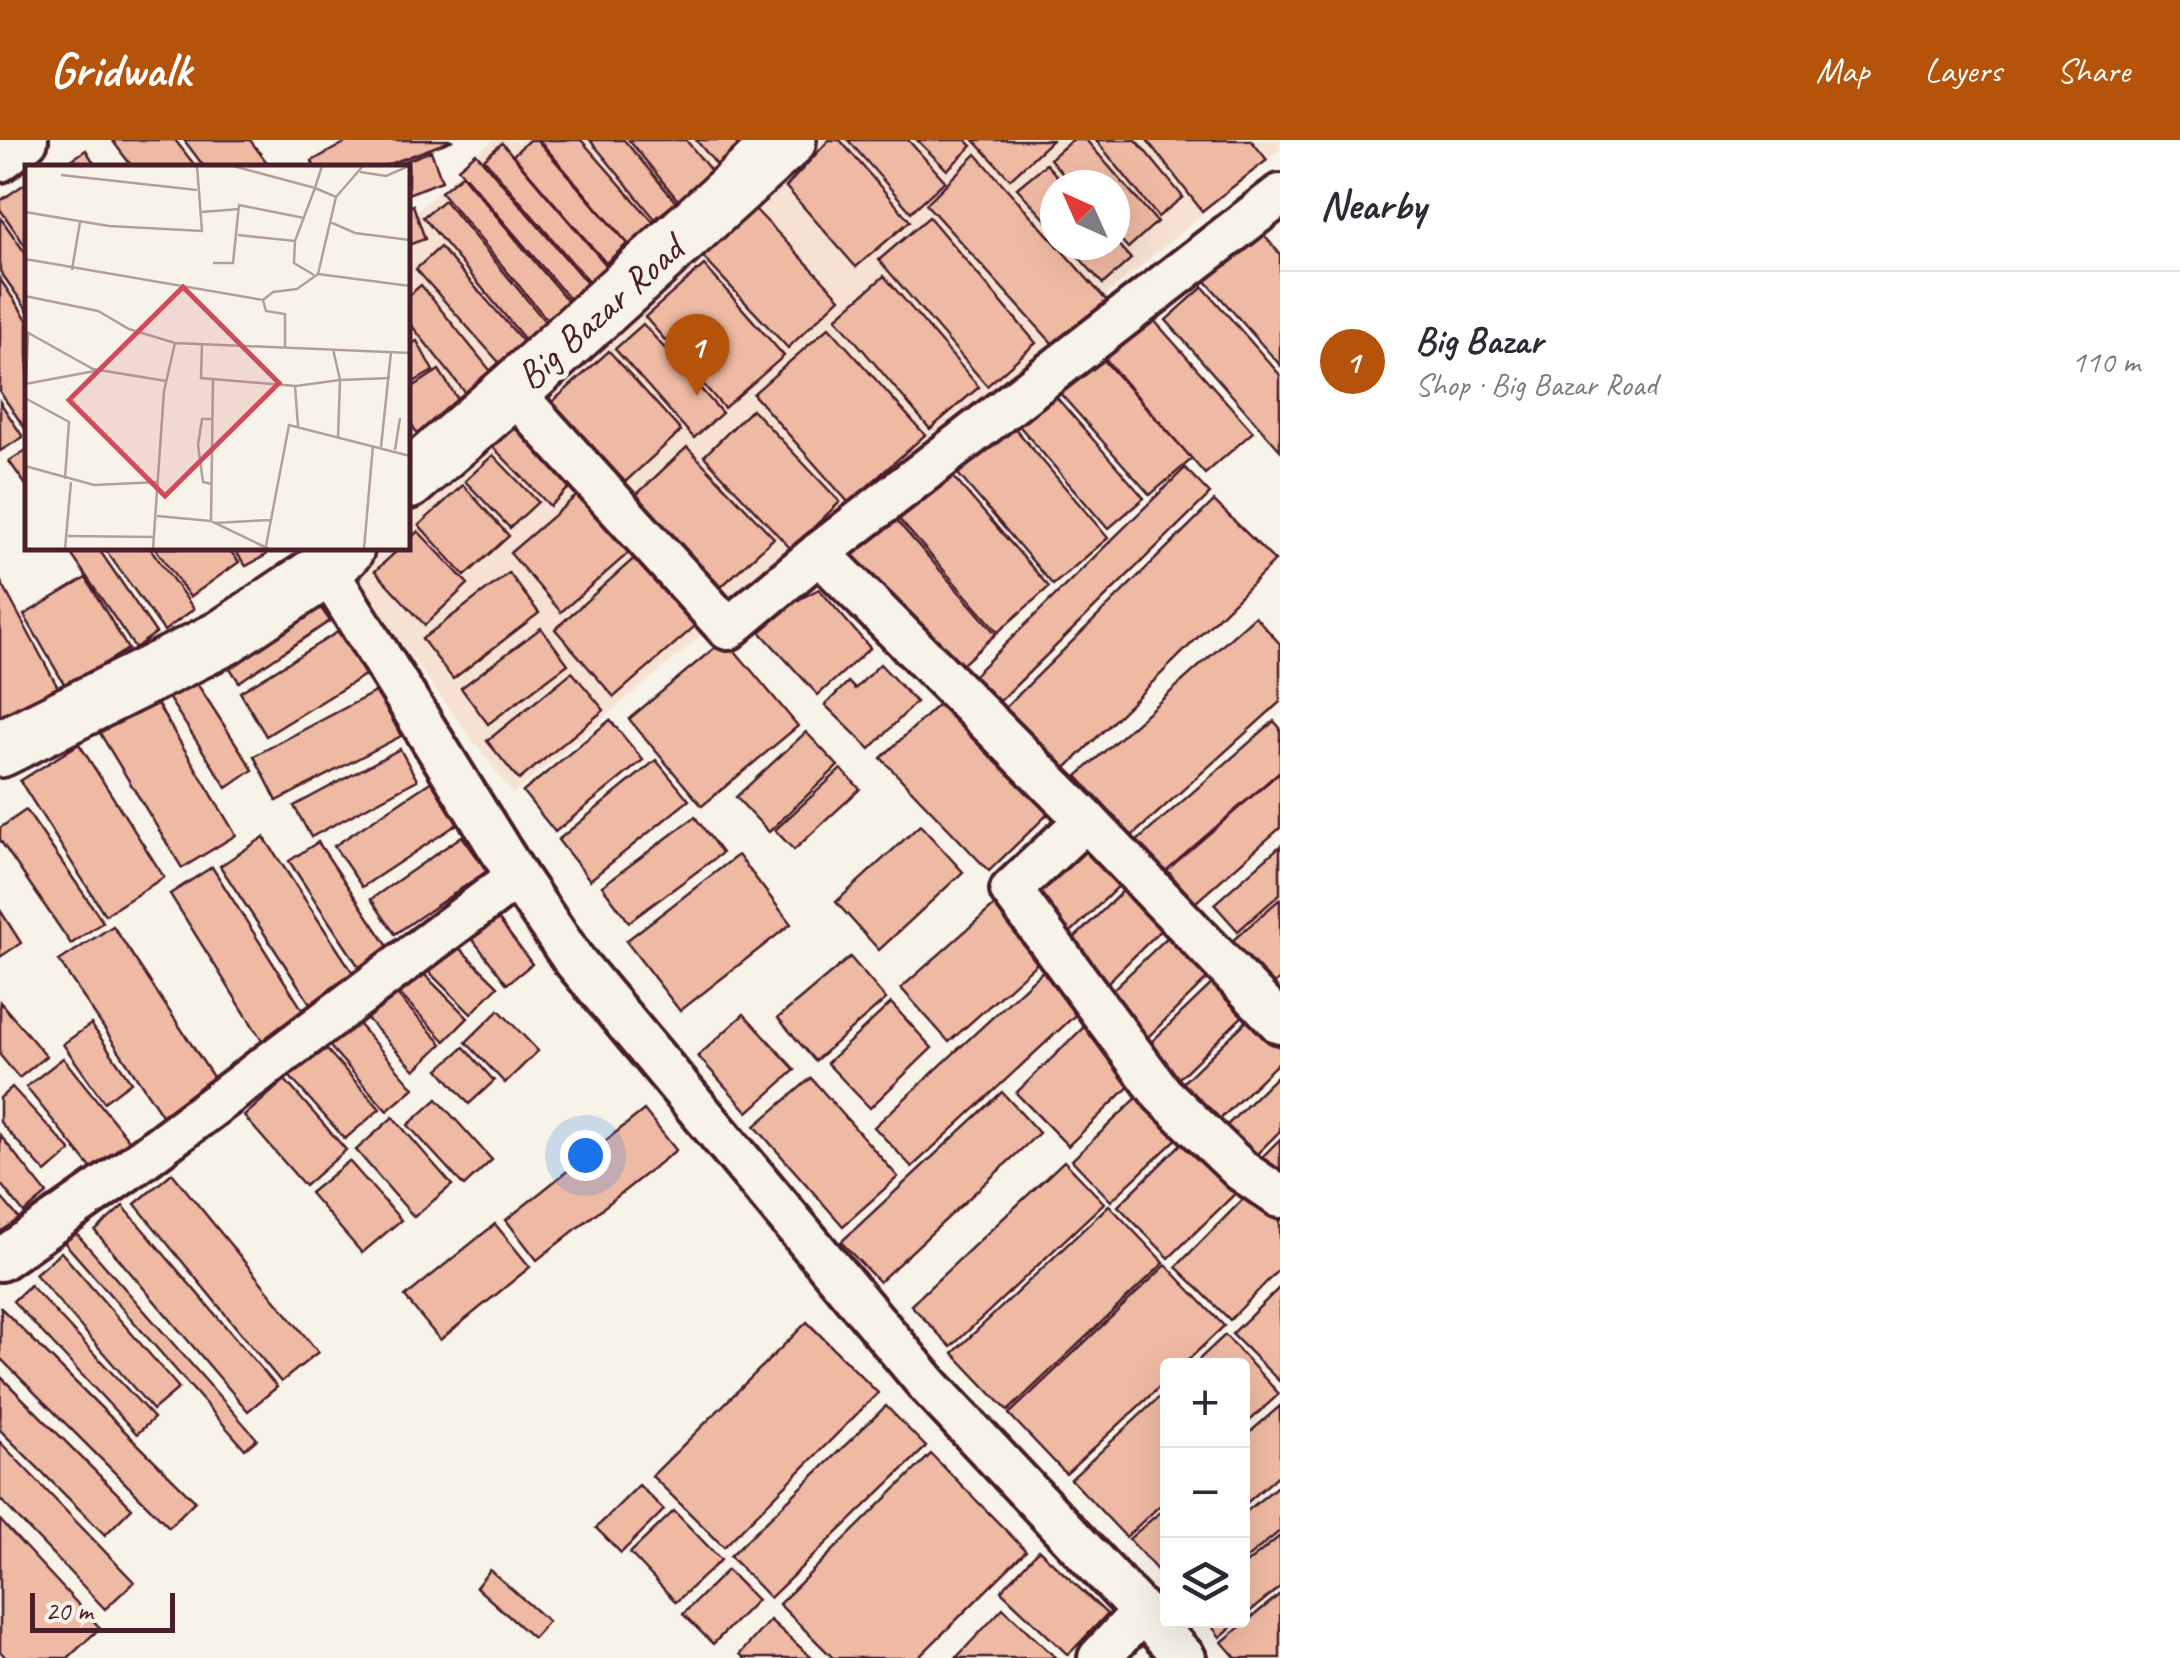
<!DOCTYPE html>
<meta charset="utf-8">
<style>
:root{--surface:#fff;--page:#f2f2f3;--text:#2b2b33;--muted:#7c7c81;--line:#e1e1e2;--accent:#b45309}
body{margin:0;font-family:Caveat,sans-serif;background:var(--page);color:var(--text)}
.controls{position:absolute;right:30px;bottom:30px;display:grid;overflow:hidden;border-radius:10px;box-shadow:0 10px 40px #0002}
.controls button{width:90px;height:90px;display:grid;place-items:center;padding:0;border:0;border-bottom:2px solid var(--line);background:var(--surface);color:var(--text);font:50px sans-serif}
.compass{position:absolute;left:1040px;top:30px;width:90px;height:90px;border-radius:50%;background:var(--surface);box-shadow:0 10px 40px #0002;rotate:315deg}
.scale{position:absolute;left:30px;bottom:25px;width:145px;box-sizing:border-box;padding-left:10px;border:5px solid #4a1f2b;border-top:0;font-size:28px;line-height:35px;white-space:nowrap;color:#4a1f2b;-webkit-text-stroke:8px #f7f3e8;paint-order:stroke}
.you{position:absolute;left:585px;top:1015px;width:35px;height:35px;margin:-25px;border:8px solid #fff;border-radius:50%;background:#1a73e8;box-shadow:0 0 0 15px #1a73e833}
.badge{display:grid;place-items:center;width:65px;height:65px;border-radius:50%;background:var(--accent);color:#fff;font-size:32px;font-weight:700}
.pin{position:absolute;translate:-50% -82px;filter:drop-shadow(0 2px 5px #0008)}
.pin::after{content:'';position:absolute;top:52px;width:35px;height:30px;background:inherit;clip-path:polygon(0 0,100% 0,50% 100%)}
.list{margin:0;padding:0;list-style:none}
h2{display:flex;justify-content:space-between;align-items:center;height:130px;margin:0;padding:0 40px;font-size:42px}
h2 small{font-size:32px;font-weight:400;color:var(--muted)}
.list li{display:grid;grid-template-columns:65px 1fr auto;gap:30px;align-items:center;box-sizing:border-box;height:180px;padding:0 40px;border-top:2px solid var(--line)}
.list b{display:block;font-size:38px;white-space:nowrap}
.list p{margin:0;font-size:32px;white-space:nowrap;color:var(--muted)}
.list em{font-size:32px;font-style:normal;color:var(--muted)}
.icon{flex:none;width:55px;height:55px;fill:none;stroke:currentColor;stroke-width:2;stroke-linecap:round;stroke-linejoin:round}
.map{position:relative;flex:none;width:1280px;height:1518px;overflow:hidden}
header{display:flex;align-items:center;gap:60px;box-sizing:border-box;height:140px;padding:0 50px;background:var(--accent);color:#fff}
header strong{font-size:48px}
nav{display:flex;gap:55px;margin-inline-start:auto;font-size:35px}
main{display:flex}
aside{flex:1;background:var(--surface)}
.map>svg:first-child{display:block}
.built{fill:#f5e2d3;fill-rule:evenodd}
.building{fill:#efbaa3;stroke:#4a1f2b;stroke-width:2.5}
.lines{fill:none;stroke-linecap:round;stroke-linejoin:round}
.street-casing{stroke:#4a1f2b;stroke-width:48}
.secondary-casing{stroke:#4a1f2b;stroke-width:62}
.street{stroke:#f7f3e8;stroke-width:40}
.secondary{stroke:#f7f3e8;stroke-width:55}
.labels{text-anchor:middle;stroke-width:10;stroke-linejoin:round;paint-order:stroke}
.street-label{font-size:40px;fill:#4a1f2b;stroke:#f7f3e8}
.inset-road{fill:none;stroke:#b29e9c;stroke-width:2.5}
.view{fill:#d1495b;fill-opacity:0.15;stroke:#d1495b;stroke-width:5}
.inset-edge{fill:none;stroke:#4a1f2b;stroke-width:5}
</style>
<header>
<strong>Gridwalk</strong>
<nav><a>Map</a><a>Layers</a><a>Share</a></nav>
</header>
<main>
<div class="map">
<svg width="1280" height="1518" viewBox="0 0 1280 1518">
<rect width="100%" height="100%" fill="#f7f3e8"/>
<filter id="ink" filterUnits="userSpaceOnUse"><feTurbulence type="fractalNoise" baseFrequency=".01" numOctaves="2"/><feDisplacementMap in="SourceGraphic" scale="20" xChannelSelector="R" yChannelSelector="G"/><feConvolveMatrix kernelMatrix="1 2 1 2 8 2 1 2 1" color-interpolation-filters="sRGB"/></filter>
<g filter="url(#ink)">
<path class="built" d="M493,0h787v9l-767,645 -183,-246h78v-328zM1055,45h60v60h-60z"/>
<g class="building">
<polygon points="112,0 175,0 197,28 133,28"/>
<polygon points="184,0 250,0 271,28 205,28"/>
<polygon points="350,0 453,0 379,28 315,28 312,21"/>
<polygon points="529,0 537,0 627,104 606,123 513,15"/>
<polygon points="539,0 581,0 662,92 637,114"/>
<polygon points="590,0 624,0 676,62 655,79"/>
<polygon points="629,0 686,0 715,36 681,64"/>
<polygon points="696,0 733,0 744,12 722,31"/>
<polygon points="829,0 840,0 910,81 856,127 786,47"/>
<polygon points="848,0 908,0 945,41 911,72"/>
<polygon points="917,0 966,0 972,6 947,30"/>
<polygon points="974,0 1052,0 1010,39"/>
<polygon points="1072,0 1086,0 1157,82 1128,108 1115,93 1115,45 1072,45 1050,19"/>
<polygon points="1096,0 1136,0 1183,57 1158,77"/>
<polygon points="1147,0 1251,0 1267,20 1202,71"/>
<polygon points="502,3 612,132 594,148 484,19"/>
<polygon points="86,10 97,28 59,28"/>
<polygon points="431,11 442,41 408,54 408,28 388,28"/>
<polygon points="476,13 591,148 573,163 458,28"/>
<polygon points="976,14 1114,169 1063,215 926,64"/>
<polygon points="1046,24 1065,45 1055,45 1055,90 1017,48"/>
<polygon points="462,35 571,165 550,183 441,52"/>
<polygon points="26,43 28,45 28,110 0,69 0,61"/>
<polygon points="444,60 548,185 527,202 423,77"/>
<polygon points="413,65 425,99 408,105 408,67"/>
<polygon points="755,69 840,158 788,208 703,117"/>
<polygon points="0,77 28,117 28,171 0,131"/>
<polygon points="929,77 1036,203 987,246 879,120"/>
<polygon points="1261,92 1280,114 1280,225 1205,140"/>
<polygon points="1115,101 1131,119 1103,144 1068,105 1115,105"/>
<polygon points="440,107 528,207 505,229 416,129"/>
<polygon points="704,125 784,216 724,268 645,177"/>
<polygon points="884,136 979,247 930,289 836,178"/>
<polygon points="0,139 28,181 28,293 0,252"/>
<polygon points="421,145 498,240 472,261 408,181 408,156"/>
<polygon points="1203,147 1280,235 1280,310 1166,180"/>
<polygon points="1152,178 1253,292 1205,334 1105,219"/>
<polygon points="643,184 722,273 694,298 615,209"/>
<polygon points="829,187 925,295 849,363 753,254"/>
<polygon points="417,201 433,231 408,245 408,206"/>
<polygon points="609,211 681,291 624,343 551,263"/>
<polygon points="1100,216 1192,319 1150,355 1059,252"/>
<polygon points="439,230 464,269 419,297 408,278 408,250"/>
<polygon points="1051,251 1144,358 1108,389 1016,282"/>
<polygon points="0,262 23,297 0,311"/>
<polygon points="752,269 840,362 791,409 704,316"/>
<polygon points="527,274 584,334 550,366 493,307"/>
<polygon points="1008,280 1108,398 1053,445 953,328"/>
<polygon points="687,307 774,398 721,447 635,356"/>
<polygon points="28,309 28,348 9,321"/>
<polygon points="493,315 538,362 510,388 465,341"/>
<polygon points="942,324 1049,447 998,492 891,370"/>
<polygon points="1185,328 1210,354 996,565 970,539"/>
<polygon points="463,345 509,396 465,436 419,385"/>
<polygon points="589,345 640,403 561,472 510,413"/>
<polygon points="1214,361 1275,421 1066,628 1005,568"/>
<polygon points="888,371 996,494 952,534 843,410"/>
<polygon points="418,391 468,444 425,485 375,431 400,408 408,408 408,401"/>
<polygon points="649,405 709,474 614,557 555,489"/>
<polygon points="67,408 98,408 156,493 135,508"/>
<polygon points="104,408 150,408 194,469 164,491"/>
<polygon points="155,408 228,408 239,422 190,457"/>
<polygon points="233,408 261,408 266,415 246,426"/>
<polygon points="509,433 539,473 453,539 422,499"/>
<polygon points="86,438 128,509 66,547 24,475"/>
<polygon points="0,440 63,557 0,582"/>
<polygon points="819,449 870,508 818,555 753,484"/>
<polygon points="309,451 330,481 239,542 219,511"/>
<polygon points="1255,476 1280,504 1280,562 1132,696 1077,636"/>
<polygon points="541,488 568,524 488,584 461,548"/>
<polygon points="341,490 368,533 266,596 240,552"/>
<polygon points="725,499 798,586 702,666 629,579"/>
<polygon points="880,524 916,562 870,609 825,565 848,542 855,549"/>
<polygon points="187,528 253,630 227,648 160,545"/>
<polygon points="572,532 604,570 519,640 487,601"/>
<polygon points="377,551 401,596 277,661 254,616"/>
<polygon points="153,557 236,695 182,728 98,590"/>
<polygon points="942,561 1049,673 989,731 881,618"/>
<polygon points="610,580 643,620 555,692 523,652"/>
<polygon points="1274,581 1280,588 1280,631 1165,732 1137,701"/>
<polygon points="806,592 838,626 769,692 736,657"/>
<polygon points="79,604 164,737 105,775 20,641"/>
<polygon points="400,609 417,640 311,697 294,666"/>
<polygon points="656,620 689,660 590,740 558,700"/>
<polygon points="841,629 860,649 794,710 775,690"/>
<polygon points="1280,632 1280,688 1195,763 1167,730"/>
<polygon points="432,641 459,683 362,747 334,706"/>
<polygon points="26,670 103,782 71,804 0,700 0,688"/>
<polygon points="695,677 722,713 629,782 602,746"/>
<polygon points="920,685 963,732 879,810 836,762"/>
<polygon points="462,696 487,731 395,794 371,759"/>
<polygon points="1092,696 1130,735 1066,797 1029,758"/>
<polygon points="264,697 359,842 315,871 220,726"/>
<polygon points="318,702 389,808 359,827 289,721"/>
<polygon points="1280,706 1280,754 1238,791 1214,764"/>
<polygon points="738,715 791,784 680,871 626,801"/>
<polygon points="212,727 309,880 266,907 170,754"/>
<polygon points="1134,740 1172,779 1106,844 1067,805"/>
<polygon points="1280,759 1280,839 1272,846 1232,801"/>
<polygon points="997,763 1045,816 949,902 901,848"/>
<polygon points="0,770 21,803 0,817"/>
<polygon points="493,772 532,824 507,844 467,792"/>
<polygon points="113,786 223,952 170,987 59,821"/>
<polygon points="1177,788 1217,829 1144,901 1103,859"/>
<polygon points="450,799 498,846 471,874 423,826"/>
<polygon points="850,817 886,859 815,921 778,878"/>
<polygon points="412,822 468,878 445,901 390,844"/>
<polygon points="1048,826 1085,866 912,1027 874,987"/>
<polygon points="1223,833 1254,865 1175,942 1143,910"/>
<polygon points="384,841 442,904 415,930 356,867"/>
<polygon points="0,862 46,916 19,938 0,915"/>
<polygon points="891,863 932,908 870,968 827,923"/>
<polygon points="1260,868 1280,888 1280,921 1212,987 1176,949"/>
<polygon points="346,870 414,948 387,971 319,894"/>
<polygon points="499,870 538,911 505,943 466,902"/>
<polygon points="744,874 795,930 748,972 698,916"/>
<polygon points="1089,882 1141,935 1068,1006 1016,953"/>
<polygon points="91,884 131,942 104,962 63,904"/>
<polygon points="319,901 380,969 345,999 285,931"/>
<polygon points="464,907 494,941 469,964 439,929"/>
<polygon points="63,918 132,1004 95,1033 26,947"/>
<polygon points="1280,933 1280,991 1249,1022 1220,992"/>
<polygon points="811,938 898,1037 843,1086 755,986"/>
<polygon points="285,940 346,1010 305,1046 244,976"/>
<polygon points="12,947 71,1011 46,1033 0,982 0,958"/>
<polygon points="1146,949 1185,991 1111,1061 1072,1020"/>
<polygon points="1002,952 1039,993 879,1142 841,1102"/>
<polygon points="437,959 492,1020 464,1046 408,985"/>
<polygon points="644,970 676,1010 537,1120 506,1080"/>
<polygon points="393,977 452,1045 414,1077 356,1010"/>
<polygon points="1191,994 1242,1047 1169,1118 1118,1066"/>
<polygon points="0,995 47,1054 24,1073 0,1043"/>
<polygon points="1280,999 1280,1045 1257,1022"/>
<polygon points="349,1021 401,1080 362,1113 310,1053"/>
<polygon points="1064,1021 1104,1063 951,1207 911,1165"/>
<polygon points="172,1033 318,1212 281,1242 135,1064"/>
<polygon points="1254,1048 1280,1073 1280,1128 1230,1180 1176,1127"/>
<polygon points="0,1056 23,1083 0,1102"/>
<polygon points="1109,1065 1164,1123 1008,1271 953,1213"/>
<polygon points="123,1066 277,1247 248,1271 95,1091"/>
<polygon points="495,1084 530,1127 440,1200 405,1157"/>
<polygon points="75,1092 257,1299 245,1309 64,1102"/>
<polygon points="61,1112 179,1248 153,1270 35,1134"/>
<polygon points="1166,1125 1224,1186 1182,1226 1168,1226 1168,1239 1066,1334 1009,1274"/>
<polygon points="30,1145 154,1278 137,1294 13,1161"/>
<polygon points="1280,1147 1280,1242 1232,1194"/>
<polygon points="1,1168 195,1361 169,1387 0,1218"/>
<polygon points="807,1182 878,1253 724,1407 652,1336"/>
<polygon points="1225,1195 1279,1254 1242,1288 1242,1226 1192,1226"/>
<polygon points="1,1237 132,1368 105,1395 0,1290"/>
<polygon points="1168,1249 1168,1358 1126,1397 1071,1339"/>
<polygon points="886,1266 926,1307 770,1458 730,1416"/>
<polygon points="1280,1266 1280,1334 1242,1367 1242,1299"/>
<polygon points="0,1302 134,1442 105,1469 0,1359"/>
<polygon points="931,1314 1026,1411 918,1518 833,1518 779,1464"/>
<polygon points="1280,1344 1280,1391 1242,1422 1242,1375"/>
<polygon points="639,1345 664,1370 621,1413 596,1388"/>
<polygon points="1168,1365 1168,1434 1163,1437 1129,1399"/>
<polygon points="674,1371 721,1420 676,1462 630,1413"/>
<polygon points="0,1380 100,1488 68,1518 6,1518 0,1511"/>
<polygon points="1280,1396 1280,1447 1242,1478 1242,1427"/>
<polygon points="1039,1410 1107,1474 1068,1515 1001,1451"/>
<polygon points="490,1430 548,1481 533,1498 476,1447"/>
<polygon points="727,1430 757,1460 713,1504 683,1474"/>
<polygon points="1280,1454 1280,1518 1236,1518 1222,1502"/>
<polygon points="1003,1468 1056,1518 956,1518"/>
<polygon points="770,1480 812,1518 744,1518 740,1514"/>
<polygon points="1207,1480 1240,1480 1220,1497"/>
</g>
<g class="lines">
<defs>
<g id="street">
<polyline points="0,21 27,0"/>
<polyline points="512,251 728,489 819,413 1280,55"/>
<polyline points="819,413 1086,680 1280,883"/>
<polyline points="326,429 517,737 572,818 929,1246 1185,1518"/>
<polyline points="1086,680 1011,750 1162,954 1242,1031 1280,1057"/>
<polyline points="0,1120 129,1029 517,737"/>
<polyline points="1099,1518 1142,1472"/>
</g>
<g id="secondary">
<polyline points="408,341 512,251 788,0"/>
<polyline points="0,609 223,498 326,429 346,408"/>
</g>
</defs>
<use href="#street" class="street-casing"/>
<use href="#secondary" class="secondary-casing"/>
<use href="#street" class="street"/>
<use href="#secondary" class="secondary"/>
</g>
</g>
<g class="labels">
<g class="street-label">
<text transform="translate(599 172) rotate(-42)" y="14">Big Bazar Road</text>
</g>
</g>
<g transform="translate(25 25)">
<rect width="385" height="385" fill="#f7f3e8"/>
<path class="inset-road" d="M208,1l82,22 7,-22M335,7l26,4 23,-10M36,10l136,15M0,47l84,14 93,5 -5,-65M177,47l37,-3M305,57l25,11 55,7M213,70l57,6 20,-53 21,9M270,76l-1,22 20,12M0,94l238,41M188,98h20l6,-58 65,13M47,105l8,-48M293,109l18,-77 27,-31M0,131l73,15 31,18 46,14 235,10M0,166l68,38 73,12M177,179l-1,34 94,8 3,40M260,183v-34l-19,-3 -3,-11 10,-8 24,-3 21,-15 92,12M1,218l2,-49M0,219l70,-13M271,221l44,-6 -7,-31M0,233l44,24 -4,57M313,273l2,-58 50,-2M356,282l10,-95M370,285l5,-32M0,301l69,19 64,-3M187,319l-9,-2 -5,-37 4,-26h11M132,351l54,5 58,28M186,356l2,-142M189,358l56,-3M43,371l86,1M241,381l23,-121 121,31M40,384l6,-67M128,384l11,-158 11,-48M339,384l9,-104"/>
<path class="view" d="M158,122l96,96 -114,113 -96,-96z"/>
<rect width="385" height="385" class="inset-edge"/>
</g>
</svg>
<div class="controls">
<button>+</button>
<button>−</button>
<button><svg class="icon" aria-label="layers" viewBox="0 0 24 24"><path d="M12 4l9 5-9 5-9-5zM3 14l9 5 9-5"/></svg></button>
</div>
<svg class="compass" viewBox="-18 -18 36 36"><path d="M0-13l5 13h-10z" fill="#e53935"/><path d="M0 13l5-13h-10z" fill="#7c7c81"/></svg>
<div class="scale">20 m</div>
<div class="you"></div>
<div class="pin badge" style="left:697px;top:256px">1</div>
</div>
<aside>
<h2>Nearby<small></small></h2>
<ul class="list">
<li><span class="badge">1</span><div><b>Big Bazar</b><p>Shop · Big Bazar Road</p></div><em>110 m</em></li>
</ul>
</aside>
</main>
